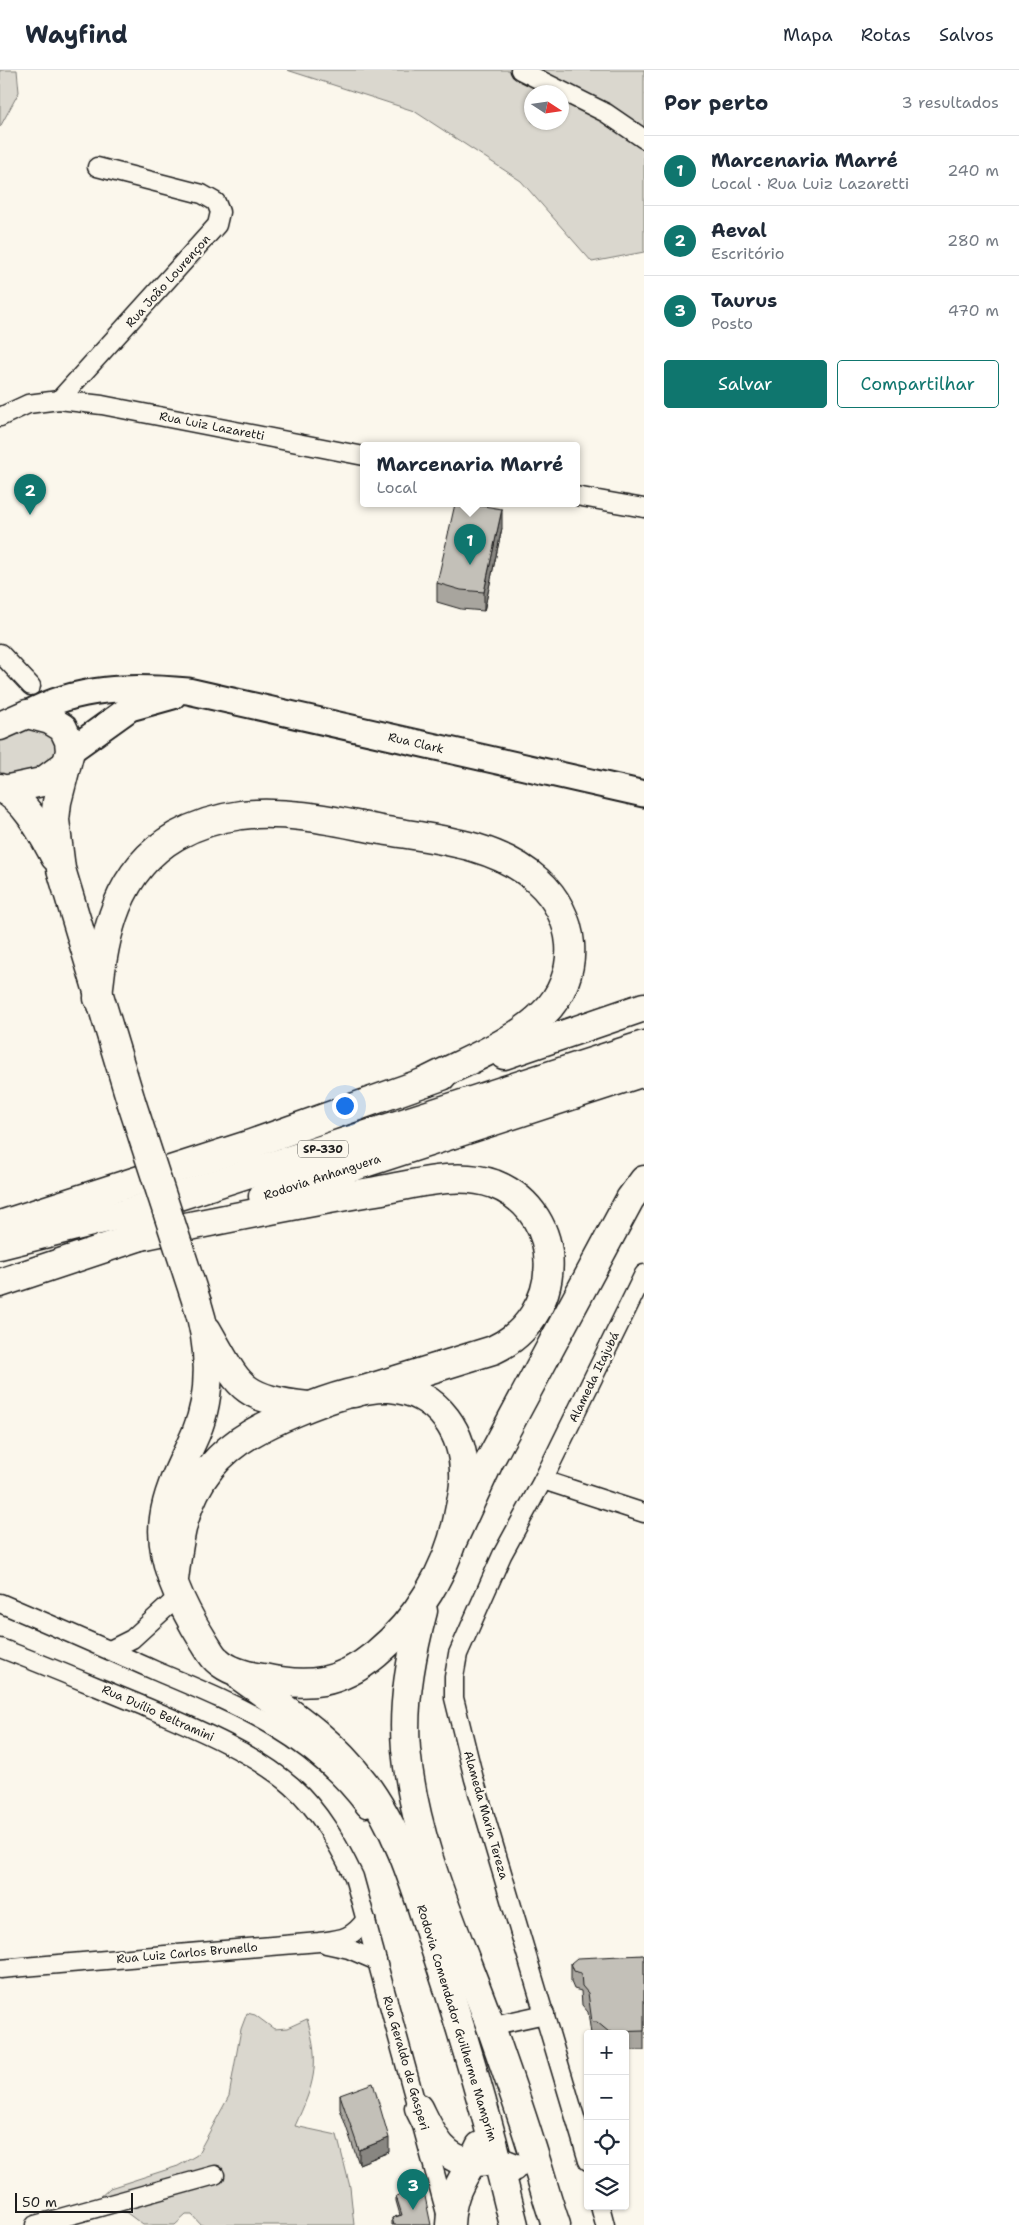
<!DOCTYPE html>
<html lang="pt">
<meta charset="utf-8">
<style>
:root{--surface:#fff;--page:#f2f2f3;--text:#1f2937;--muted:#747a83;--line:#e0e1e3;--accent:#0f766e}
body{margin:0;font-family:"Shantell Sans",sans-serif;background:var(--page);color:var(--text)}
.controls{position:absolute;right:15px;bottom:15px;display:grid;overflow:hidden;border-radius:5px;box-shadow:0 1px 4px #0004}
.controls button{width:45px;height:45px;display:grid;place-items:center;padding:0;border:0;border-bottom:1px solid var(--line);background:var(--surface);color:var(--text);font:25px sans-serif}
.compass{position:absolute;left:524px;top:15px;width:45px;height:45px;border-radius:50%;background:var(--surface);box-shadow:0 1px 4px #0004;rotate:102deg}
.scale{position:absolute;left:15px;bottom:12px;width:118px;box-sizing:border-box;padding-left:5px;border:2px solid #1c1c1c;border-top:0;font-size:14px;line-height:18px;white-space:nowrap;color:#1c1c1c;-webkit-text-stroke:4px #fbf7ec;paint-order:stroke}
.you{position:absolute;left:344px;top:1035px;width:18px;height:18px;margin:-12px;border:4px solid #fff;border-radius:50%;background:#1a73e8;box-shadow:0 0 0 8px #1a73e833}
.badge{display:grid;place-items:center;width:32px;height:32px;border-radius:50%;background:var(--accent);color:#fff;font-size:16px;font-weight:700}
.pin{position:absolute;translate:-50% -41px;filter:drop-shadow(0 1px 2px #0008)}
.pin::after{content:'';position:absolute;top:26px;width:18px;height:15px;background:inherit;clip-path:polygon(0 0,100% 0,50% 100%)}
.popup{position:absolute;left:360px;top:372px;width:220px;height:65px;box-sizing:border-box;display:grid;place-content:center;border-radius:5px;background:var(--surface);filter:drop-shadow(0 1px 4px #0005);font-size:16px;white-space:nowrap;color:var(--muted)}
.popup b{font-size:19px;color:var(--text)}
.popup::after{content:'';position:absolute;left:50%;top:100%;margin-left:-10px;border:10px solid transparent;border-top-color:var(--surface)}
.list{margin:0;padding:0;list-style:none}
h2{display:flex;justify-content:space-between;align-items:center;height:65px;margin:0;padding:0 20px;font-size:21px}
h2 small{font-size:16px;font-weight:400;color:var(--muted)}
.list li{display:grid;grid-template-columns:32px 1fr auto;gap:15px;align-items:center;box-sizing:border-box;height:70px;padding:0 20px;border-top:1px solid var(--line)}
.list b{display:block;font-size:19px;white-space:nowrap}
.list p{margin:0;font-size:16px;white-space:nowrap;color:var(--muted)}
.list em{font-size:16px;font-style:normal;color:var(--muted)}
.actions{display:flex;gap:10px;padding:15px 20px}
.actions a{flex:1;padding:11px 0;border:1px solid var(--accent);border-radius:5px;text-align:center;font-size:18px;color:var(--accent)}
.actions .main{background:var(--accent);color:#fff}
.icon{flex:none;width:28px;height:28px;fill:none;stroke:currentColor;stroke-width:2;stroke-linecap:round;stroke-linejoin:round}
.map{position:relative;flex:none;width:644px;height:2155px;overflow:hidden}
header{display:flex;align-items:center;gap:30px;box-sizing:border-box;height:70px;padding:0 25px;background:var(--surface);border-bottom:1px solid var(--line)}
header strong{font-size:24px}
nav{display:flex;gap:28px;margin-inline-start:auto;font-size:18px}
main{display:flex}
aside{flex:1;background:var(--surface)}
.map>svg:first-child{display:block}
.green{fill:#dad7ce;stroke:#7b7a75;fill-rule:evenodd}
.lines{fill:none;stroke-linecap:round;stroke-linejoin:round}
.street-casing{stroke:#1c1c1c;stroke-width:21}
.secondary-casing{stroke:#1c1c1c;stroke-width:29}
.primary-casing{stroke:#1c1c1c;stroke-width:31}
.highway-casing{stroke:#1c1c1c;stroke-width:31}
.street{stroke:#fbf7ec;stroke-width:18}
.secondary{stroke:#fbf7ec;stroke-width:25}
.primary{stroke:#fbf7ec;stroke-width:28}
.highway{stroke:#fbf7ec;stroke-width:28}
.primary-bridge-casing{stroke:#1c1c1c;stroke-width:31;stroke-linecap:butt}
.primary-bridge{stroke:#fbf7ec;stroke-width:28}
.wall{fill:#a8a59e;stroke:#1c1c1c}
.shaded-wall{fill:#888681;stroke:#1c1c1c}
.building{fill:#c3c0b8;stroke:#1c1c1c}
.labels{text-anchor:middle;stroke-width:4.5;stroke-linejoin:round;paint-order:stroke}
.shield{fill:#fbf7ec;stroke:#5f5e5a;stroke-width:1}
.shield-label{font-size:11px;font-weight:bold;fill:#1c1c1c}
.street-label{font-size:12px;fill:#1c1c1c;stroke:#fbf7ec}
</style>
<header>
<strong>Wayfind</strong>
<nav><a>Mapa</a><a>Rotas</a><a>Salvos</a></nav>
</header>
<main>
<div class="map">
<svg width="644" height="2155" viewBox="0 0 644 2155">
<rect width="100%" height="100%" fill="#fbf7ec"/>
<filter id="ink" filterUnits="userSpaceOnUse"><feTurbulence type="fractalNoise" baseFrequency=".02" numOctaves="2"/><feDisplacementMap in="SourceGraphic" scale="10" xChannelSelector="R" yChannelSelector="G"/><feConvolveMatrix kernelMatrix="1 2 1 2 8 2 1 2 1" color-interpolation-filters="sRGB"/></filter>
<g filter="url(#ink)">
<g class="green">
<polygon points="0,0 17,0 19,22 0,57"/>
<path d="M287,0h357v182l-52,10 -71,-81 -107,-70zM532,22h30v30h-30z"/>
<polygon points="43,655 58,671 57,685 49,697 8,708 0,704 0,665"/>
<path d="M247,1943l8,2 19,14 13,-1 20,-9c14,46 7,65 -12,107l42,9 13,52 4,38h-153l-9,-10h-6l-11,10h-32l-16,-12 -25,-7 -4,-7 12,-11 68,-22 19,-11 32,-59 12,-67z"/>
</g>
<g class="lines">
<defs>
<g id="street">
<polyline points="520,0 606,43 644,69"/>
<polyline points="59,330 102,335 364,386"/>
<polyline points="0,347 28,334 59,330 217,155 220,142 216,132 202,124 97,97"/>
<polyline points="576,426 644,438"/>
<polyline points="0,583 31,616"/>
<polyline points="543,1410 644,1443"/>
<path d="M0,1533c52,22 104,45 156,68 81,34 156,64 210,137"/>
<path d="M0,1578c48,18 94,38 141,57 49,21 111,46 151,81 28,25 46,58 62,91l93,340"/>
<polyline points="110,1580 132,1569 179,1526"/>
<polyline points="326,1874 349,1879 377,1891"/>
<path d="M0,1899l319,-27c22,-3 33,-3 47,-23"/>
<polyline points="490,1956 545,1944"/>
<polyline points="588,2091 474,1709 454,1628 454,1607 458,1584 502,1485 543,1410 644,1204"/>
<polyline points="600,2136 605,2155"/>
<polyline points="35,2155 215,2105"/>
</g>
<g id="secondary">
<path d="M27,644c51,-28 105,-28 161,-23l456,103"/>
<polyline points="70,681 130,638 173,626"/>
</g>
<g id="primary">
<polyline points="0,656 27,644 50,650 63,658 69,671 70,681 57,732 55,750 61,799 131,1031"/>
<path d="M0,718c26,12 42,45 55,69"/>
<polyline points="4,720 42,712 65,695"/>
<path d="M207,1260c33,57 32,68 101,76"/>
<path d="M174,1510c5,-42 9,-78 37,-113 22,-27 54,-42 85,-55 28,-12 64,-25 94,-24 49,4 76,46 74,93 0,12 -4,24 -6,36 -10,53 -41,103 -82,137 -36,30 -68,34 -113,24 -14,-2 -34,-7 -45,-17 -6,-4 -10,-13 -14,-19 -22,-35 -46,-82 -40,-124 4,-31 20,-57 32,-85 17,-40 14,-90 1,-130"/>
<path d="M423,1541c-12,45 -21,92 -17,138 9,98 52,187 85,278 13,38 27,76 39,115 9,27 16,55 26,83"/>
<path d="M242,1608c47,34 87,59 122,105 35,46 52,106 69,159 31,93 58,188 81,283"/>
<path d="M419,2038c12,24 24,55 56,54 19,-1 20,-3 38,5"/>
<path d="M450,2155c2,-39 15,-46 30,-79"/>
</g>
<g id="highway">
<path d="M98,928c5,-63 19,-128 78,-162 20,-11 42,-18 65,-21 48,-5 94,6 140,15 53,9 115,13 157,51 18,16 30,39 32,63 2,26 -8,52 -27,70 -30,30 -80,48 -118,68"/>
<polyline points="504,985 644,937"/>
<polyline points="263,1126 644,1002"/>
<polyline points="0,1155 248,1075 442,1006"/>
<path d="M136,1167c78,-16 156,-32 234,-45 38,-6 86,-22 124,-8 76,30 70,134 -1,166l-139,43"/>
<polyline points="0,1175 120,1145 644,975"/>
<polyline points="0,1213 153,1162"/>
<polyline points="453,1470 489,1392 630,1129 644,1110"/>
</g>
</defs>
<use href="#street" class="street-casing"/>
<use href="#secondary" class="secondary-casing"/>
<use href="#primary" class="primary-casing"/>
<use href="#highway" class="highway-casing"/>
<use href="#street" class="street"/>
<use href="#secondary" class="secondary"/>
<use href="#primary" class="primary"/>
<use href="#highway" class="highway"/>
<defs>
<polyline id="primary-bridge" points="131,1031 197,1233"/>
</defs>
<use href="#primary-bridge" class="primary-bridge-casing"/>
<use href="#primary-bridge" class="primary-bridge"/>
</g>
<g class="wall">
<polygon points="502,458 484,541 461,539 437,532 437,513"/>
<polygon points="644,1885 644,1980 625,1980 625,1964 591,1964 588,1942 582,1935 581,1921 574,1919 571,1912 571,1893"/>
<polygon points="340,2025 389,2082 359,2094 340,2039"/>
<polygon points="396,2126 431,2155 392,2155 392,2148 400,2145 396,2131"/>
</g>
<g class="shaded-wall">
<polygon points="502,439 502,458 484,541 484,522"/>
<polygon points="389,2068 389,2082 359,2094 359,2080"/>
</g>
<g class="building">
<polygon points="455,434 471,434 502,439 484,522 461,520 437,513"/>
<polygon points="644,1885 644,1961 609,1962 597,1952 592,1952 588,1923 582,1916 581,1903 574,1901 571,1893 577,1888"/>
<polygon points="373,2013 389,2068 359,2080 340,2025"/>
<polygon points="423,2117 431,2155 394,2155 392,2148 402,2145 396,2126"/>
</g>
</g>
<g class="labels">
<rect class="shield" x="298" y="1070.5" width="50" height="17" rx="4"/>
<g class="shield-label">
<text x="323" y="1083">SP-330</text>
</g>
<g class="street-label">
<text transform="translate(168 211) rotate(-48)" y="4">Rua João Lourençon</text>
<text transform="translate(212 356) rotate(11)" y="4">Rua Luiz Lazaretti</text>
<text transform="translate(416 673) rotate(13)" y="4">Rua Clark</text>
<text transform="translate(322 1107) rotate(-18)" y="4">Rodovia Anhanguera</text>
<text transform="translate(594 1307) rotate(-64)" y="4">Alameda Itajubá</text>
<text transform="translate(158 1643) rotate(24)" y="4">Rua Duílio Beltramini</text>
<text transform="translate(486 1745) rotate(74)" y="4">Alameda Maria Tereza</text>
<text transform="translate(187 1883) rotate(-5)" y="4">Rua Luiz Carlos Brunello</text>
<text transform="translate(457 1953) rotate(73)" y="4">Rodovia Comendador Guilherme Mamprim</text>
<text transform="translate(406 1993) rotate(74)" y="4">Rua Geraldo de Gasperi</text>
</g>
</g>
</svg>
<div class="controls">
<button>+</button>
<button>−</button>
<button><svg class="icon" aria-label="locate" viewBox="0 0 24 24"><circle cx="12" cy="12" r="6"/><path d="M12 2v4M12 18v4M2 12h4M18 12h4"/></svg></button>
<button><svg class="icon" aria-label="layers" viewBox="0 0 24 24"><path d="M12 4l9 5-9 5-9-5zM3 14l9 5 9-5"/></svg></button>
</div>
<svg class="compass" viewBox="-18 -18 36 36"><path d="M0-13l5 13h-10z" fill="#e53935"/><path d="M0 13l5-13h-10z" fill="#747a83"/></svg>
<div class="scale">50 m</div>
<div class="you"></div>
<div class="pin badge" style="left:470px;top:495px">1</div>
<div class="popup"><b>Marcenaria Marré</b>Local</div>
<div class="pin badge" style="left:30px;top:445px">2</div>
<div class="pin badge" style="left:413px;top:2140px">3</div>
</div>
<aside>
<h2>Por perto<small>3 resultados</small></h2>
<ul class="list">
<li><span class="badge">1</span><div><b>Marcenaria Marré</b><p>Local · Rua Luiz Lazaretti</p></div><em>240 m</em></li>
<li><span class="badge">2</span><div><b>Aeval</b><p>Escritório</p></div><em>280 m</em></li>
<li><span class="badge">3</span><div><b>Taurus</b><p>Posto</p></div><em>470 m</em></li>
</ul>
<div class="actions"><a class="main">Salvar</a><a>Compartilhar</a></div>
</aside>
</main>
